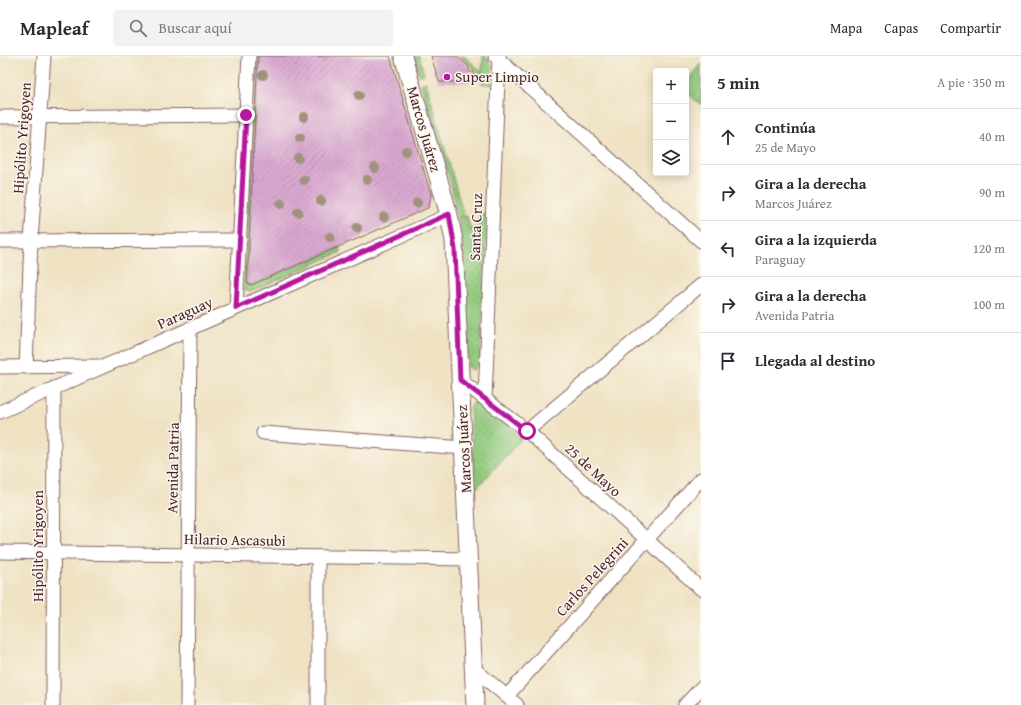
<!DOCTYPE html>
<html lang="es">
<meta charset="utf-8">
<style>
:root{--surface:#fff;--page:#f2f2f3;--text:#2b2b33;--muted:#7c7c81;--line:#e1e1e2}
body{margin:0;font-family:"Gentium Book Plus",serif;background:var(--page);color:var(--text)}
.controls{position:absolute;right:12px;top:12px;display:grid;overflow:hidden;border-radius:4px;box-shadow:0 2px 10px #0003}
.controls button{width:36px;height:36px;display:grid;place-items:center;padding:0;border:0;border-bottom:1px solid var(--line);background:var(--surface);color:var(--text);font:20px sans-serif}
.stop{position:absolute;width:12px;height:12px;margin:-9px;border:3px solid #b5179e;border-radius:50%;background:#fff}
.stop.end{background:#b5179e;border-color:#fff;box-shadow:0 1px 4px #0008}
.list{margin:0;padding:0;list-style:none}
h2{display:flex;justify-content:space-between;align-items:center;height:52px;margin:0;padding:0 16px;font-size:17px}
h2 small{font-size:13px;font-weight:400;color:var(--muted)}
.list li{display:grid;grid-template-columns:26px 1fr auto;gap:12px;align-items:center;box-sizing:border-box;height:56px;padding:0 16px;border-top:1px solid var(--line)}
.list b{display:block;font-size:15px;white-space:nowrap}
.list p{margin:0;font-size:13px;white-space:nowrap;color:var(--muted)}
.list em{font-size:13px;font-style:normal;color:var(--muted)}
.icon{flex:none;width:22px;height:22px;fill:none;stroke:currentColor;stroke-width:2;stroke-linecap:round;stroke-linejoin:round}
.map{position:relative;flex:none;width:701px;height:649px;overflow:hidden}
header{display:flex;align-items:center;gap:24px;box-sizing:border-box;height:56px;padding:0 20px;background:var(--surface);border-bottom:1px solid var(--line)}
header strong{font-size:19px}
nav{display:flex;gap:22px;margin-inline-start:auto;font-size:14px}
.search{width:280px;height:36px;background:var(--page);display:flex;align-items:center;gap:10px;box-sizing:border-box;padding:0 14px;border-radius:4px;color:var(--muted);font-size:15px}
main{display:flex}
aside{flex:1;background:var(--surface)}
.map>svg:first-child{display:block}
.grass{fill:#8fc97d;stroke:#6c7454}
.park{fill:url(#park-dots);stroke:#6c7454}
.building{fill:url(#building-hatch)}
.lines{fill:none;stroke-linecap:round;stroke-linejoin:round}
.minor-casing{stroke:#846360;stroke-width:15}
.major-casing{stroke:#846360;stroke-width:19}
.minor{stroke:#fff;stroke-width:13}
.major{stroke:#fff;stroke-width:17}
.tree{fill:#a0937d}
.route{stroke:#b5179e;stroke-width:5}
.poi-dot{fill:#b5179e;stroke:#fbf7ec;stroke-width:1.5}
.labels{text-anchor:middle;stroke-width:3;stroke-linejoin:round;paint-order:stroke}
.poi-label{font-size:15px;fill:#4a1f2b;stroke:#fbf7ec;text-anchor:start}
.street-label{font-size:15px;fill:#4a1f2b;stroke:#fbf7ec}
</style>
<header>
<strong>Mapleaf</strong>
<div class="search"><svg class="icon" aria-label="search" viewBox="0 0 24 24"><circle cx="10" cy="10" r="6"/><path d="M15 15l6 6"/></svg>Buscar aquí</div>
<nav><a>Mapa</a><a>Capas</a><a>Compartir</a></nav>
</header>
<main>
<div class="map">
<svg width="701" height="649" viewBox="0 0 701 649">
<defs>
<pattern id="park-dots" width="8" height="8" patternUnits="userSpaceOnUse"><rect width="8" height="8" fill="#8fc97d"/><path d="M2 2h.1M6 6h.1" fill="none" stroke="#7dac6c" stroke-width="1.8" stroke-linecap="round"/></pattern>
<pattern id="building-hatch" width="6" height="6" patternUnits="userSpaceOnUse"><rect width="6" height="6" fill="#daa9d1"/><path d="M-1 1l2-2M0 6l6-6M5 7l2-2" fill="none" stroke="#b389aa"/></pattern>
</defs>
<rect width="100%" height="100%" fill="#fbf7ec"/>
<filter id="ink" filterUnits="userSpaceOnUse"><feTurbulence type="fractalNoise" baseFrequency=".025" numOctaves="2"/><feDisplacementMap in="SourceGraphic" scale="8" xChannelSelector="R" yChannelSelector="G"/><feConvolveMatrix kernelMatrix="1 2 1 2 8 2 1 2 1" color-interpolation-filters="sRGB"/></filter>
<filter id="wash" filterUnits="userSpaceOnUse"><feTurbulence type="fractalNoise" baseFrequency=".012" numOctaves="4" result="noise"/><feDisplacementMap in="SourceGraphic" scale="16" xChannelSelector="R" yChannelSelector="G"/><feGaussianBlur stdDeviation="0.9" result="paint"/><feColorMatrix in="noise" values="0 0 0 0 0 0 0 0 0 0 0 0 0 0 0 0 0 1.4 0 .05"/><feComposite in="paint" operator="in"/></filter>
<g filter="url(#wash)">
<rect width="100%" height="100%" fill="#efe2c3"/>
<g class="grass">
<polygon points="255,0 258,0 247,227 251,229 339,191 341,196 250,236 245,234 244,232"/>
<polygon points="419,0 424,18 419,19 414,2"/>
<path d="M460,0h4l18,16 1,-16h2c10,8 7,17 7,29l-10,-1v-8z"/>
<polygon points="426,26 464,160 458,162 451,128 421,28"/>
</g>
<g class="park">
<polygon points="701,7 701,49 686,36 686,26"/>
<polygon points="480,158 487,158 480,305 473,314 471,314 468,311 464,198 458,162 467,160 470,173 479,172"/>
<polygon points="477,345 481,346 522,382 475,434 470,352 474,346"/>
</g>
<g id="blocks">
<g class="building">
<polygon points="258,0 390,0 431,139 428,152 251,229 247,227"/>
<polygon points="431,0 457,0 469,11 469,16 474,16 475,26 439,26"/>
</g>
</g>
</g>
<g filter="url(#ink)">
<use href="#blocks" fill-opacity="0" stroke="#846360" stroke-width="1"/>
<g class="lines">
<defs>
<g id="minor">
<polyline points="495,0 701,185"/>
<polyline points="0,61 246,59"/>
<polyline points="0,185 240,184"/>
<polyline points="236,252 249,0"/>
<polyline points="0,311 98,310"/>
<polyline points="26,311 31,185 44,0"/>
<polyline points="460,324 527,375 701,533"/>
<polyline points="485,343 499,0"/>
<polyline points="0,356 449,159"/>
<polyline points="527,375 701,229"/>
<polyline points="263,377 464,392"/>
<polyline points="0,496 469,503"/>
<polyline points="473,612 517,649"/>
<polyline points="507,640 701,423"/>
<polyline points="53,649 54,332"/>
<polyline points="187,649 190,272"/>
<polyline points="318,649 318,501"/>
<polyline points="685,649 701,632"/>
</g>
<polyline id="major" points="403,0 449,159 454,185 475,649"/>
</defs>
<use href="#minor" class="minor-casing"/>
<use href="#major" class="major-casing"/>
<use href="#minor" class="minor"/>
<use href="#major" class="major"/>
</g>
<g class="tree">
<circle cx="263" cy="19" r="5"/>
<circle cx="359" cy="39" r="5"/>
<circle cx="304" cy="61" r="5"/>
<circle cx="300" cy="82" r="5"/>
<circle cx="406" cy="95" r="5"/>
<circle cx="298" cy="102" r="5"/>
<circle cx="375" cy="112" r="5"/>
<circle cx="304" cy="124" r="5"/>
<circle cx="367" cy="124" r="5"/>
<circle cx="321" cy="145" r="5"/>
<circle cx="417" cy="147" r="5"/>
<circle cx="281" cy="148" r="5"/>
<circle cx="298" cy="156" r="5"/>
<circle cx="384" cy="161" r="5"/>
<circle cx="357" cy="172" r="5"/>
<circle cx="330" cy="181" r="5"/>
</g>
</g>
<g class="lines" filter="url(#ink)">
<polyline class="route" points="246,59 236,252 449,158 455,193 460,324 527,375"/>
</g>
<circle class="poi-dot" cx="447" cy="21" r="4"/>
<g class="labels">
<g class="poi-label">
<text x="455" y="26">Super Limpio</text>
</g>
<g class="street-label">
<text transform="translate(424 73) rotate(74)" y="5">Marcos Juárez</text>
<text transform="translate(22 82) rotate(-86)" y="5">Hipólito Yrigoyen</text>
<text transform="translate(476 171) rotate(-88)" y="5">Santa Cruz</text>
<text transform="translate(185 257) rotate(-24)" y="5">Paraguay</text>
<text transform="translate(464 393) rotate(-93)" y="5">Marcos Juárez</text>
<text transform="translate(173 412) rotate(-89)" y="5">Avenida Patria</text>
<text transform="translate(593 414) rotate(43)" y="5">25 de Mayo</text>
<text transform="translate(235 484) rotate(1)" y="5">Hilario Ascasubi</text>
<text transform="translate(38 490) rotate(-90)" y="5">Hipólito Yrigoyen</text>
<text transform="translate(592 521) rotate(-48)" y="5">Carlos Pelegrini</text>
</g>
</g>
</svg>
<div class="controls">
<button>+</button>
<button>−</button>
<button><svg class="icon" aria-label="layers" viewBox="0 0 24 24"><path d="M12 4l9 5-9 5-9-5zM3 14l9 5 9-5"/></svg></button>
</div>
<div class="stop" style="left:527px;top:375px"></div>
<div class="stop end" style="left:246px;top:59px"></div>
</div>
<aside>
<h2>5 min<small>A pie · 350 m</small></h2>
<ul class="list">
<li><svg class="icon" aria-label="ahead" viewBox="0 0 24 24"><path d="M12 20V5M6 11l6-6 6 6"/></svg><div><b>Continúa</b><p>25 de Mayo</p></div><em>40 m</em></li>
<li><svg class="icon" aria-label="right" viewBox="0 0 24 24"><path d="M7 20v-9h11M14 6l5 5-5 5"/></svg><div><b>Gira a la derecha</b><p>Marcos Juárez</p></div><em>90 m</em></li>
<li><svg class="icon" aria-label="left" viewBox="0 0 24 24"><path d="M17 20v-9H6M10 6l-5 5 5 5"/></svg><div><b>Gira a la izquierda</b><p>Paraguay</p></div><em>120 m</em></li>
<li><svg class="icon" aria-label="right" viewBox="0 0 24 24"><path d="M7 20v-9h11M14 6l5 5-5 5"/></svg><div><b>Gira a la derecha</b><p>Avenida Patria</p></div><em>100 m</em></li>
<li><svg class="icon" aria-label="arrive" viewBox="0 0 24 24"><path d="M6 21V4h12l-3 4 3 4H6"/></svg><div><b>Llegada al destino</b></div></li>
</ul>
</aside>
</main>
